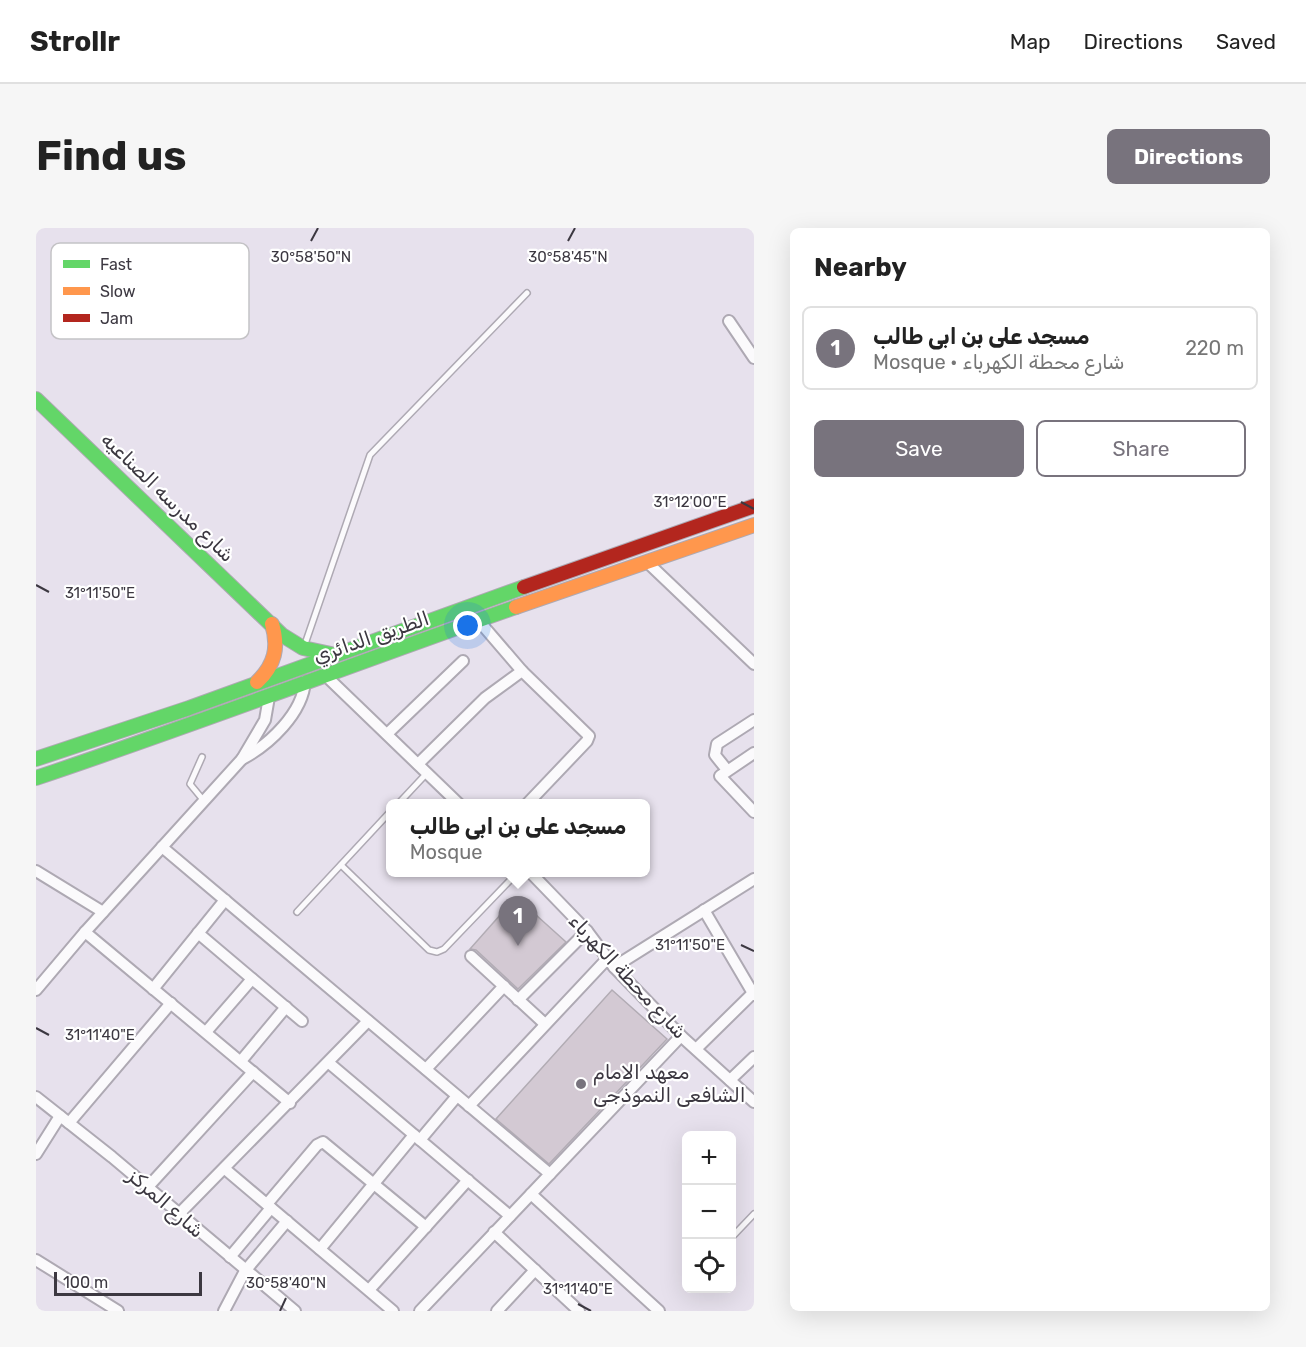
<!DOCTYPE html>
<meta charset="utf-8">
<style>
:root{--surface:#fff;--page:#f6f6f6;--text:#222;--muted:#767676;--line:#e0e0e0;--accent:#78737d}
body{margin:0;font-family:Rubik,Vazirmatn,sans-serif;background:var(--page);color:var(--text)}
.controls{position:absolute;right:18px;bottom:18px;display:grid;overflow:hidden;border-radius:9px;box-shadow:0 6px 24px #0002}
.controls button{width:54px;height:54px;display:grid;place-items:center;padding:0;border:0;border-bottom:2px solid var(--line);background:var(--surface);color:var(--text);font:30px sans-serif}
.scale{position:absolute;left:18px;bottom:15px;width:148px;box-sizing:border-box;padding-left:6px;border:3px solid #3c3841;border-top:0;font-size:16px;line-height:21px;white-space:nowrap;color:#3c3841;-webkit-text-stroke:4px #fff;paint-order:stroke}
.you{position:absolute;left:432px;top:398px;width:21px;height:21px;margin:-15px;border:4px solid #fff;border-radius:50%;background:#1a73e8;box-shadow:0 0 0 9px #1a73e833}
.badge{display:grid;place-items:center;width:39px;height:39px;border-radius:50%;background:var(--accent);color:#fff;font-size:20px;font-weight:700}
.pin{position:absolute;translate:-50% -50px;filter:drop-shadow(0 2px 3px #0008)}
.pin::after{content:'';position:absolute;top:32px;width:21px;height:18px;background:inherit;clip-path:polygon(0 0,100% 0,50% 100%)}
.popup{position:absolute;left:350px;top:571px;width:264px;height:78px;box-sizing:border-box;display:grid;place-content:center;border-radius:9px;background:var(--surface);filter:drop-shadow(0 2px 4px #0005);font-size:20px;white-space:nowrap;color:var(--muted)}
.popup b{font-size:22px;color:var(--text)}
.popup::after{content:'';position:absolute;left:50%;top:100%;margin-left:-12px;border:12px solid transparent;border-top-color:var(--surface)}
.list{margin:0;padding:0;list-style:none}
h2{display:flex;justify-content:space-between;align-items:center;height:78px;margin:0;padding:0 24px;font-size:26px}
h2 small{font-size:20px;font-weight:400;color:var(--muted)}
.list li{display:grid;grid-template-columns:39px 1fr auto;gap:18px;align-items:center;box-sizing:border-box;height:84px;margin:0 12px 12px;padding:0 12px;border:2px solid var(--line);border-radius:9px}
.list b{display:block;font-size:22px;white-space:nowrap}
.list p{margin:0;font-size:20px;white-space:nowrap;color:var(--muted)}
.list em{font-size:20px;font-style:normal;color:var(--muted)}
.actions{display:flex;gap:12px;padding:18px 24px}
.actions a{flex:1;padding:14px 0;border:2px solid var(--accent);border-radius:9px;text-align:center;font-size:21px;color:var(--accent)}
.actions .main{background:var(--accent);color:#fff}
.icon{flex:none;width:33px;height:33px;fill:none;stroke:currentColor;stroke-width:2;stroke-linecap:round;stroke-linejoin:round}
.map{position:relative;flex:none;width:718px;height:1083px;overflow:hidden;border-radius:9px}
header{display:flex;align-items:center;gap:36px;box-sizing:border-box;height:84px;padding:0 30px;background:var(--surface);border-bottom:2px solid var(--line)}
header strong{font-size:28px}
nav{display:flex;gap:33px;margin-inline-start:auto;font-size:21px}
.intro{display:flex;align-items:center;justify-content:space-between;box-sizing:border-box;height:144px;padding:0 36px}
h1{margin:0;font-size:42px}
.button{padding:15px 27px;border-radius:9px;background:var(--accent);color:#fff;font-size:21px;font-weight:700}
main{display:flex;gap:36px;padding:0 36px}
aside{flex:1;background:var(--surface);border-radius:9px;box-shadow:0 6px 24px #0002}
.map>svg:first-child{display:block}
.building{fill:#d3c9d3;stroke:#b2acb4;stroke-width:1.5}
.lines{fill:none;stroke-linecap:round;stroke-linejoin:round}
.lane-casing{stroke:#aea9b3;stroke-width:8}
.street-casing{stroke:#aea9b3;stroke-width:14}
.fast-casing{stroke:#aea9b3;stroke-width:16}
.slow-casing{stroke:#aea9b3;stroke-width:16}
.jam-casing{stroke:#aea9b3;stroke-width:16}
.lane{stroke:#fbfafc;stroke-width:5}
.street{stroke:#fbfafc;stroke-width:10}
.fast{stroke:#63d668;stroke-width:14}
.slow{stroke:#ff974d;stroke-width:14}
.jam{stroke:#b3261e;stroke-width:14}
.ticks{fill:none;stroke:#3c3841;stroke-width:2}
.poi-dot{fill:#78737d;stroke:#fff;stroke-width:2}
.labels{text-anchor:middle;stroke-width:4.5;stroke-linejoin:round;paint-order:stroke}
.street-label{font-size:20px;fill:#3c3841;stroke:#fff}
.poi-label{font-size:20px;fill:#3c3841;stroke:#fff;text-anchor:start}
.key{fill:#fff;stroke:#c4c3c6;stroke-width:1.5}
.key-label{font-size:16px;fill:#3c3841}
.ticks-label{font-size:15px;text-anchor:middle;fill:#3c3841;stroke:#fff;stroke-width:4.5;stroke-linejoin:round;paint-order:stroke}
</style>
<header>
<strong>Strollr</strong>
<nav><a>Map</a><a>Directions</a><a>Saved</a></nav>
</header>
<div class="intro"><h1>Find us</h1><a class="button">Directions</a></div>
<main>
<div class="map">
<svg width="718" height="1083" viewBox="0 0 718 1083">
<rect width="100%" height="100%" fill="#e7e1ed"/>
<g class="building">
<polygon points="480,669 530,714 482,761 440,722 434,721"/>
<polygon points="576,762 631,811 513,936 460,891"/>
</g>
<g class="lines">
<defs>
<g id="lane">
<polyline points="268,419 334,227 491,65"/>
<polyline points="166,529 154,556 168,573"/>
<polyline points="362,576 391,545"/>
<polyline points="305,637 393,722 401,724 408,721 482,644"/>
<polyline points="261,684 354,584"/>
<polyline points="697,1008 718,986"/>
</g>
<g id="street">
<polyline points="693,93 718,130"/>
<polyline points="611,334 718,436"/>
<polyline points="443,393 486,443 553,508 551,513 491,576"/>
<polyline points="288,446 423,576"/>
<polyline points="351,506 427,433"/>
<polyline points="718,525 684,548 718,584"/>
<polyline points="206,531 229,492 233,469"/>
<polyline points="382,536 449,470 486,443"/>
<polyline points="691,542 679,527 681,516 718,492"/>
<polyline points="126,619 514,946"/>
<polyline points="0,643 67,684"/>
<polyline points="494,644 551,703 578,739 645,808 718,874"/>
<polyline points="668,682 718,767"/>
<polyline points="49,704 254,875"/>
<polyline points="162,705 266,793"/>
<polyline points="435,728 509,796"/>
<polyline points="578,739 718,651"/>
<polyline points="117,761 189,672"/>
<path d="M0,762l49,-58 157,-173c27,-14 61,-46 63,-78"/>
<polyline points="482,772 551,703"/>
<polyline points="170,804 216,751"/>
<polyline points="660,821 718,764"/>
<polyline points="205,833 250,779"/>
<polyline points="293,835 474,988"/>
<polyline points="390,841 468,758"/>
<polyline points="694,852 718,829"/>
<polyline points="0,869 76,929 259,1083"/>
<polyline points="433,878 571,731"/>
<polyline points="33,895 135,775"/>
<polyline points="384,912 421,868"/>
<polyline points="0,926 24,888"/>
<polyline points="189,941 357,1083"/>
<polyline points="111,960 217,844"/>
<polyline points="495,966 623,1083"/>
<polyline points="231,976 281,917 287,914 390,999"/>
<polyline points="142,987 332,793"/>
<polyline points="458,1004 543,1083"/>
<polyline points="284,1021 378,907"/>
<polyline points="194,1029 235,980"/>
<polyline points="0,1032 82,1083"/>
<polyline points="333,1062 432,952"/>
<polyline points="188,1083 209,1043 251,993"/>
<polyline points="384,1083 645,808"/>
<polyline points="461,1083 499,1042"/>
</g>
<g id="fast">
<polyline points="0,171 246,407 267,420 295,426"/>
<polyline points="0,531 153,480 488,359"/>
<path d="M0,550c161,-54 320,-115 480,-171"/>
</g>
<g id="slow">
<polyline points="480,379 718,297"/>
<path d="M221,454c18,-17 22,-35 15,-58"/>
</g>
<polyline id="jam" points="488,359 718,278"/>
</defs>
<use href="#lane" class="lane-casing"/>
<use href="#street" class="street-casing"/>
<use href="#fast" class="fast-casing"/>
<use href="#slow" class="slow-casing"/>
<use href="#jam" class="jam-casing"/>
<use href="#lane" class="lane"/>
<use href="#street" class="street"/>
<use href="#fast" class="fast"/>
<use href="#slow" class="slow"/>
<use href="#jam" class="jam"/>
</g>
<path class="ticks" d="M275,13l7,-13M532,13l7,-13M705,274l13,7M0,357l13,7M705,717l13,6M0,800l13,7M542,1076l13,7M244,1083l6,-13"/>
<circle class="poi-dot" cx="545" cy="856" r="6"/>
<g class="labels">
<g class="street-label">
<text transform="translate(132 269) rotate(44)" y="7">شارع مدرسه الصناعيه</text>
<text transform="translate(335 409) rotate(-19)" y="7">الطريق الدائري</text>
<text transform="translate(592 748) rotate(47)" y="7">شارع محطة الكهرباء</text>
<text transform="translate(130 975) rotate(41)" y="7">شارع المركز</text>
</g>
<g class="poi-label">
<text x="557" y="851">معهد الامام<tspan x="557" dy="23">الشافعى النموذجى</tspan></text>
</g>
</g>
<rect x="15" y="15" width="198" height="96" rx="9" class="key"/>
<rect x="27" y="32" width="27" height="8" fill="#63d668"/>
<rect x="27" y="59" width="27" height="8" fill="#ff974d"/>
<rect x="27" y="86" width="27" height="8" fill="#b3261e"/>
<g class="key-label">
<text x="64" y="42">Fast</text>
<text x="64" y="69">Slow</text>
<text x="64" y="96">Jam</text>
</g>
<g class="ticks-label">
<text x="275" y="34">30°58'50"N</text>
<text x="532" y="34">30°58'45"N</text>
<text x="654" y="279">31°12'00"E</text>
<text x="64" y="370">31°11'50"E</text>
<text x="654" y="722">31°11'50"E</text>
<text x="64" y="812">31°11'40"E</text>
<text x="250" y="1060">30°58'40"N</text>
<text x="542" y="1066">31°11'40"E</text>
</g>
</svg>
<div class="controls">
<button>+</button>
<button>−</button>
<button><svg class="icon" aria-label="locate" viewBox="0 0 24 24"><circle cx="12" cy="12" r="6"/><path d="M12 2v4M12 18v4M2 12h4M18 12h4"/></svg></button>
</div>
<div class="scale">100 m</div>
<div class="you"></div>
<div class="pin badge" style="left:482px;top:718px">1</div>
<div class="popup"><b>مسجد على بن ابى طالب</b>Mosque</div>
</div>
<aside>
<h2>Nearby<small></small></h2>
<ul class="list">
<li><span class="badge">1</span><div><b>مسجد على بن ابى طالب</b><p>Mosque · شارع محطة الكهرباء</p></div><em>220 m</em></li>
</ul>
<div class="actions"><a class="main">Save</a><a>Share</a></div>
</aside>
</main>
